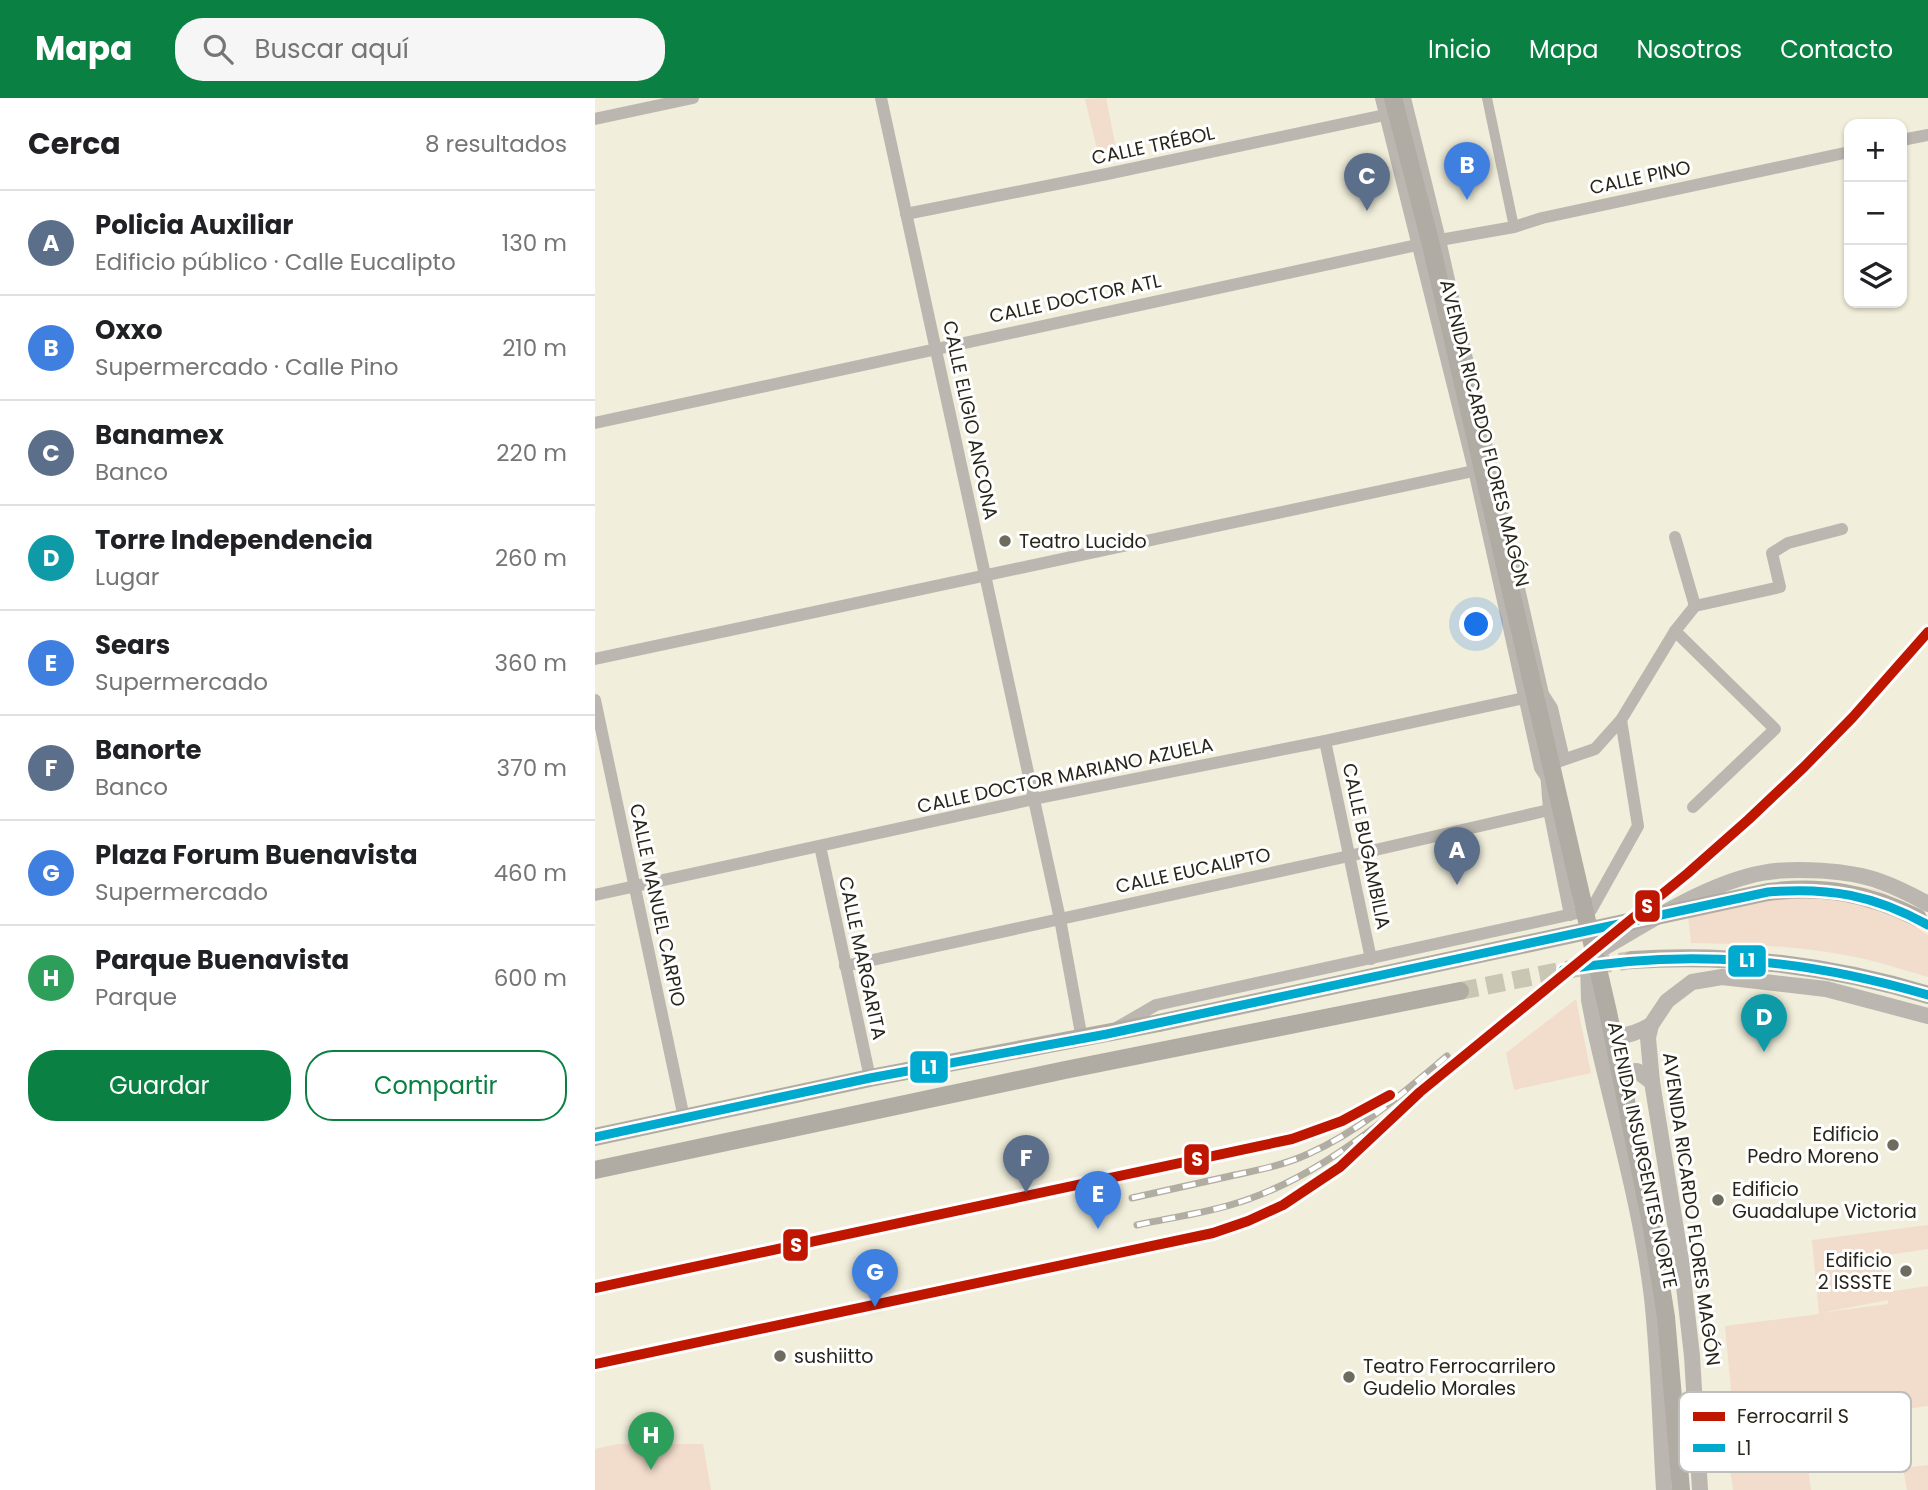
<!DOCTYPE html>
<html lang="es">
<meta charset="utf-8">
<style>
:root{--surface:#fff;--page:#f6f6f6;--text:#202124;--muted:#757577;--line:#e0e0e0;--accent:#0b8043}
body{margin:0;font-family:Poppins,sans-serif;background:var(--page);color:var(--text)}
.controls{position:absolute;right:21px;top:21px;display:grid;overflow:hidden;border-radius:14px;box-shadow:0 2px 5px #0004}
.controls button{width:63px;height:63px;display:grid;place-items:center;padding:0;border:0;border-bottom:2px solid var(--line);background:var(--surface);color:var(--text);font:35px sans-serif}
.you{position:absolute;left:882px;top:527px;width:24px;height:24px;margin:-18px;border:5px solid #fff;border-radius:50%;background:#1a73e8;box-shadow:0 0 0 10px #1a73e833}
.badge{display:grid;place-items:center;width:46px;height:46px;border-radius:50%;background:var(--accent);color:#fff;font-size:23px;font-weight:700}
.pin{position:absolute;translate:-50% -58px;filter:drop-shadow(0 2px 4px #0008)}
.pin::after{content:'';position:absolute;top:37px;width:24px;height:21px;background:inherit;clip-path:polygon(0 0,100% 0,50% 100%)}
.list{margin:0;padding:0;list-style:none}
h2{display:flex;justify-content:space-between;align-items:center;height:91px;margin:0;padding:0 28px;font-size:30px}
h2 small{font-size:23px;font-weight:400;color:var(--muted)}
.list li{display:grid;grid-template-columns:46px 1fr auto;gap:21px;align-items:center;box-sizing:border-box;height:105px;padding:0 28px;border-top:2px solid var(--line)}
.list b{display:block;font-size:26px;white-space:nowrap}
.list p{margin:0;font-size:23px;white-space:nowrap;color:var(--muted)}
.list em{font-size:23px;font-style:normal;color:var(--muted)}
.actions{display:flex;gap:14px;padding:21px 28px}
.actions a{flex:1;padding:16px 0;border:2px solid var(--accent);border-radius:28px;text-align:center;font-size:24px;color:var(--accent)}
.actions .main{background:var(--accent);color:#fff}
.icon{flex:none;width:38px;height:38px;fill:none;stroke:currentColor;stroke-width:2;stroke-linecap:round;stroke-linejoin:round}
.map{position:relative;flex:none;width:1333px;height:1392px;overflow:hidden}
header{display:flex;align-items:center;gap:42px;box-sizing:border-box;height:98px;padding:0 35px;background:var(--accent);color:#fff}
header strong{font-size:33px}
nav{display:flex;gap:38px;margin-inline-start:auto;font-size:24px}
.search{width:490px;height:63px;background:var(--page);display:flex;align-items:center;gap:18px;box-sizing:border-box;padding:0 24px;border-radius:28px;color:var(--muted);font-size:26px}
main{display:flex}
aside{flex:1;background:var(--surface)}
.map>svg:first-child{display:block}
.green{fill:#f2dccb;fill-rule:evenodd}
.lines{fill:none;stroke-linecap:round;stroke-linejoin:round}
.secondary-tunnel{stroke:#c9c6b4;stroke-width:18;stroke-dasharray:18 9;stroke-linecap:butt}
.pedestrian{stroke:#bbb7b0;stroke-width:10}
.minor{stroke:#bbb7b0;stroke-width:12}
.tertiary{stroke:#bbb7b0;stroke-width:16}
.secondary{stroke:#b1aca3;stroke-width:18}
.rail-casing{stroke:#b1ada3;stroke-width:7}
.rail{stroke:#fff;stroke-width:4.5;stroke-dasharray:13;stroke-linecap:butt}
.secondary-bridge{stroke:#b1aca3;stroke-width:18}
.bus-1-casing{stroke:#fff;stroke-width:14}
.bus-1{stroke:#00a9ce;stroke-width:9}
.rail-1-casing{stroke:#fff;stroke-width:16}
.rail-1{stroke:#bf1600;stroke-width:10}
.poi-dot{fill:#6e6c5e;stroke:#fff;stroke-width:2.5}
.labels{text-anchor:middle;stroke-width:6;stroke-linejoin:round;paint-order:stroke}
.street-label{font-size:19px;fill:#28261a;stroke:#fff}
.poi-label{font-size:19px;fill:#28261a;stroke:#fff;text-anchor:start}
.key{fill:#fff;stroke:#bebeba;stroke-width:2}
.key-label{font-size:19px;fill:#28261a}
.line-badge{stroke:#fff;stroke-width:2.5}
.badge-label{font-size:19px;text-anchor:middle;font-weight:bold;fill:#fff}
</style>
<header>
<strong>Mapa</strong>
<div class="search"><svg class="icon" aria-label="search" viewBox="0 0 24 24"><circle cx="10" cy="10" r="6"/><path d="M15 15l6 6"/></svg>Buscar aquí</div>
<nav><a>Inicio</a><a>Mapa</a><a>Nosotros</a><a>Contacto</a></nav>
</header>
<main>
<aside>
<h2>Cerca<small>8 resultados</small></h2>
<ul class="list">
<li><span class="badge" style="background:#5c6f8a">A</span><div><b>Policia Auxiliar</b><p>Edificio público · Calle Eucalipto</p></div><em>130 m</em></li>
<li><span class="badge" style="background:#3f7fe0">B</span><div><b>Oxxo</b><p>Supermercado · Calle Pino</p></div><em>210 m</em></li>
<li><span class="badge" style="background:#5c6f8a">C</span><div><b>Banamex</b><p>Banco</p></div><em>220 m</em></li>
<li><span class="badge" style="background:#0f9aa8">D</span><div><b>Torre Independencia</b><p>Lugar</p></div><em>260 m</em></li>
<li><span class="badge" style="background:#3f7fe0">E</span><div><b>Sears</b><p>Supermercado</p></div><em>360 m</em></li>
<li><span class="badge" style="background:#5c6f8a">F</span><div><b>Banorte</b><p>Banco</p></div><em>370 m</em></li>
<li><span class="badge" style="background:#3f7fe0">G</span><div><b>Plaza Forum Buenavista</b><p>Supermercado</p></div><em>460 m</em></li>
<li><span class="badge" style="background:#2e9e5b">H</span><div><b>Parque Buenavista</b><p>Parque</p></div><em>600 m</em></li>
</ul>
<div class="actions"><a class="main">Guardar</a><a>Compartir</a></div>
</aside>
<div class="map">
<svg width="1333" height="1392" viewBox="0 0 1333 1392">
<rect width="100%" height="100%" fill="#f1eedb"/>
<g class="green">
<polygon points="511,0 523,60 505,64 490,1"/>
<path d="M1209,784l41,2 32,6 46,20 -8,16 13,9v42c-21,-6 -42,-13 -63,-18 -57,-13 -116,-15 -174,-16l-3,-28z"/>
<polygon points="981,901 996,975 919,992 911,955"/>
<path d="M1333,1127v24l-47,7 6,36 41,-6v120l-193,25 -10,-105 94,-12 -7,-74zM1293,1202v4l-68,9z"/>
<polygon points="1208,1332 1216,1392 1138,1392 1131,1342"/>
<polygon points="23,1346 108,1346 116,1392 0,1392 0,1351"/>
<polygon points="1333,1367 1333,1392 1312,1392 1308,1370"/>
</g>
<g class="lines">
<polyline class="secondary-tunnel" points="865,893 970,872 1037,862"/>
<polyline class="pedestrian" points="892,0 919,129"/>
<g class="minor">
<polyline points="286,0 465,821 487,941"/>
<polyline points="786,0 879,372 945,670 951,679"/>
<polyline points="810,0 845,142 948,596 957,610 969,661"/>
<polyline points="0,21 98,0"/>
<polyline points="1307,42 1333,37"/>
<polyline points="311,116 512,76 799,15"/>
<polyline points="0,325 845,142 919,129 947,120 1254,54"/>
<polyline points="1080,439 1100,508"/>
<polyline points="1080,533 1180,631 1098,709"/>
<polyline points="0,561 897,369"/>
<polyline points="0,602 89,1020"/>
<polyline points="730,643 776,861"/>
<polyline points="962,664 1000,651 1026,622 1080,533 1100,508 1185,489 1177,455 1193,445 1247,431"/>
<polyline points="951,673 954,712 975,817"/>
<polyline points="225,748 275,980"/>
<polyline points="0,797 439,701 730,643 948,596"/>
<polyline points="250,868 754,758 954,712"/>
<polyline points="523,929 561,907 996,812 1043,728 1026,622"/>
</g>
<g class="tertiary">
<path d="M1007,933c15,10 35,2 49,-6"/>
<polyline points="1018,983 1020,978 1031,974 1042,973 1057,984"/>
<path d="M1069,1392c-4,-64 -5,-128 -12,-192 -11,-92 -38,-182 -58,-272l-5,-26 -1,-38 10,-11c50,-28 109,-68 164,-78 32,-6 87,-3 117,8 17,6 33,14 49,23"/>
<polyline points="1105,1392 1097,1258 1086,1162 1057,984 1053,940 1056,927 1072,903 1097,884 1127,879 1231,891 1333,918"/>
</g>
<g class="secondary">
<path d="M1037,862c99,-7 202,6 296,35"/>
<polyline points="0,1039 275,980 564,925"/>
<polyline points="0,1072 470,972 865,893"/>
</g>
<defs>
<g id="rail">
<path d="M537,1100c31,-7 63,-14 94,-21 27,-6 56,-11 82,-23 52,-23 95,-61 139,-98"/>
<path d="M542,1127c37,-8 76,-13 112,-26 53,-19 100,-51 144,-86"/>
</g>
</defs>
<use href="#rail" class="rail-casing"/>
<use href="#rail" class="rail"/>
<g class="secondary-bridge">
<polyline points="798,0 836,147 1013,914 1057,1131 1071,1219 1086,1392"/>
<path d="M564,925l609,-131c55,-7 100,1 150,26"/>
</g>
<defs>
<g id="bus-1">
<path d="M968,872c127,-22 242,-11 365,25"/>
<path d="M0,1039l275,-59 237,-44 661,-142c61,-5 106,3 160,33"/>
</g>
</defs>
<use href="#bus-1" class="bus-1-casing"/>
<use href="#bus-1" class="bus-1"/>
<defs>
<g id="rail-1">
<polyline points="0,1190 697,1041 747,1023 795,997"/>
<polyline points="0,1266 618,1135 653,1123 688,1107 745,1069 825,994 1093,775 1153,722 1209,669 1258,619 1333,534"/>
</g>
</defs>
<use href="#rail-1" class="rail-1-casing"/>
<use href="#rail-1" class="rail-1"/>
</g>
<g class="poi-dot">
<circle cx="410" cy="443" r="7"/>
<circle cx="1298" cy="1047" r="7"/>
<circle cx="1123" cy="1102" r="7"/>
<circle cx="1311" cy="1173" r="7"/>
<circle cx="185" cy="1258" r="7"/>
<circle cx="754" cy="1279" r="7"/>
</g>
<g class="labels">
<g class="street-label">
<text transform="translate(558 47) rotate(-12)" y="7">CALLE TRÉBOL</text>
<text transform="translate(1045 79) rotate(-12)" y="7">CALLE PINO</text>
<text transform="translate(480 200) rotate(-12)" y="7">CALLE DOCTOR ATL</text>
<text transform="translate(376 322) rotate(78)" y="7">CALLE ELIGIO ANCONA</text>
<text transform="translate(890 335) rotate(76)" y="7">AVENIDA RICARDO FLORES MAGÓN</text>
<text transform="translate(470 677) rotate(-12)" y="7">CALLE DOCTOR MARIANO AZUELA</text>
<text transform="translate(772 748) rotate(78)" y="7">CALLE BUGAMBILIA</text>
<text transform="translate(598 772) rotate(-12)" y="7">CALLE EUCALIPTO</text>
<text transform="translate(63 807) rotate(78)" y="7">CALLE MANUEL CARPIO</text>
<text transform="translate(268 860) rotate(78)" y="7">CALLE MARGARITA</text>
<text transform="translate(1048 1057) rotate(78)" y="7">AVENIDA INSURGENTES NORTE</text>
<text transform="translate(1097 1111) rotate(82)" y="7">AVENIDA RICARDO FLORES MAGÓN</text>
</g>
<g class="poi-label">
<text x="424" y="450">Teatro Lucido</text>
<text x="1284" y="1043" text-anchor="end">Edificio<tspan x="1284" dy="22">Pedro Moreno</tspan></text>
<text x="1137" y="1098">Edificio<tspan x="1137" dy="22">Guadalupe Victoria</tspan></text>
<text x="1297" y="1169" text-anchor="end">Edificio<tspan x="1297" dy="22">2 ISSSTE</tspan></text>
<text x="199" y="1265">sushiitto</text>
<text x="768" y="1275">Teatro Ferrocarrilero<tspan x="768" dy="22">Gudelio Morales</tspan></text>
</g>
</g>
<rect x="1084" y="1294" width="232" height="80" rx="10" class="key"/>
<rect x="1098" y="1314" width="32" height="9" fill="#bf1600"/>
<rect x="1098" y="1346" width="32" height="8" fill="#00a9ce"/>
<g class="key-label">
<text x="1142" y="1325">Ferrocarril S</text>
<text x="1142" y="1357">L1</text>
</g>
<g class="line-badge">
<rect x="1039" y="791" width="27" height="34" rx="7" fill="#bf1600"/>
<rect x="1132" y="846" width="40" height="34" rx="7" fill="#00a9ce"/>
<rect x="314" y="952" width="40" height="34" rx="7" fill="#00a9ce"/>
<rect x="588" y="1045" width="27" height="33" rx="7" fill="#bf1600"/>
<rect x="187" y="1130" width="27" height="34" rx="7" fill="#bf1600"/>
</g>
<g class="badge-label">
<text x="1052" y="815">S</text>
<text x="1152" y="869">L1</text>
<text x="334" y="976">L1</text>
<text x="602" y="1068">S</text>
<text x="201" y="1154">S</text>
</g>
</svg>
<div class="controls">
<button>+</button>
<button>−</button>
<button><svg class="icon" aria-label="layers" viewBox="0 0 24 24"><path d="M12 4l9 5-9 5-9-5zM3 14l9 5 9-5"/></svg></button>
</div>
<div class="you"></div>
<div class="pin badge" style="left:862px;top:787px;background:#5c6f8a">A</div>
<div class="pin badge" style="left:872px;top:102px;background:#3f7fe0">B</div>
<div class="pin badge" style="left:772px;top:113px;background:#5c6f8a">C</div>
<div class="pin badge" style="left:1169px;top:954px;background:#0f9aa8">D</div>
<div class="pin badge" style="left:503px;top:1131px;background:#3f7fe0">E</div>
<div class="pin badge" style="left:431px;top:1095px;background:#5c6f8a">F</div>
<div class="pin badge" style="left:280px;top:1209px;background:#3f7fe0">G</div>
<div class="pin badge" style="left:56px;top:1372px;background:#2e9e5b">H</div>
</div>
</main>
